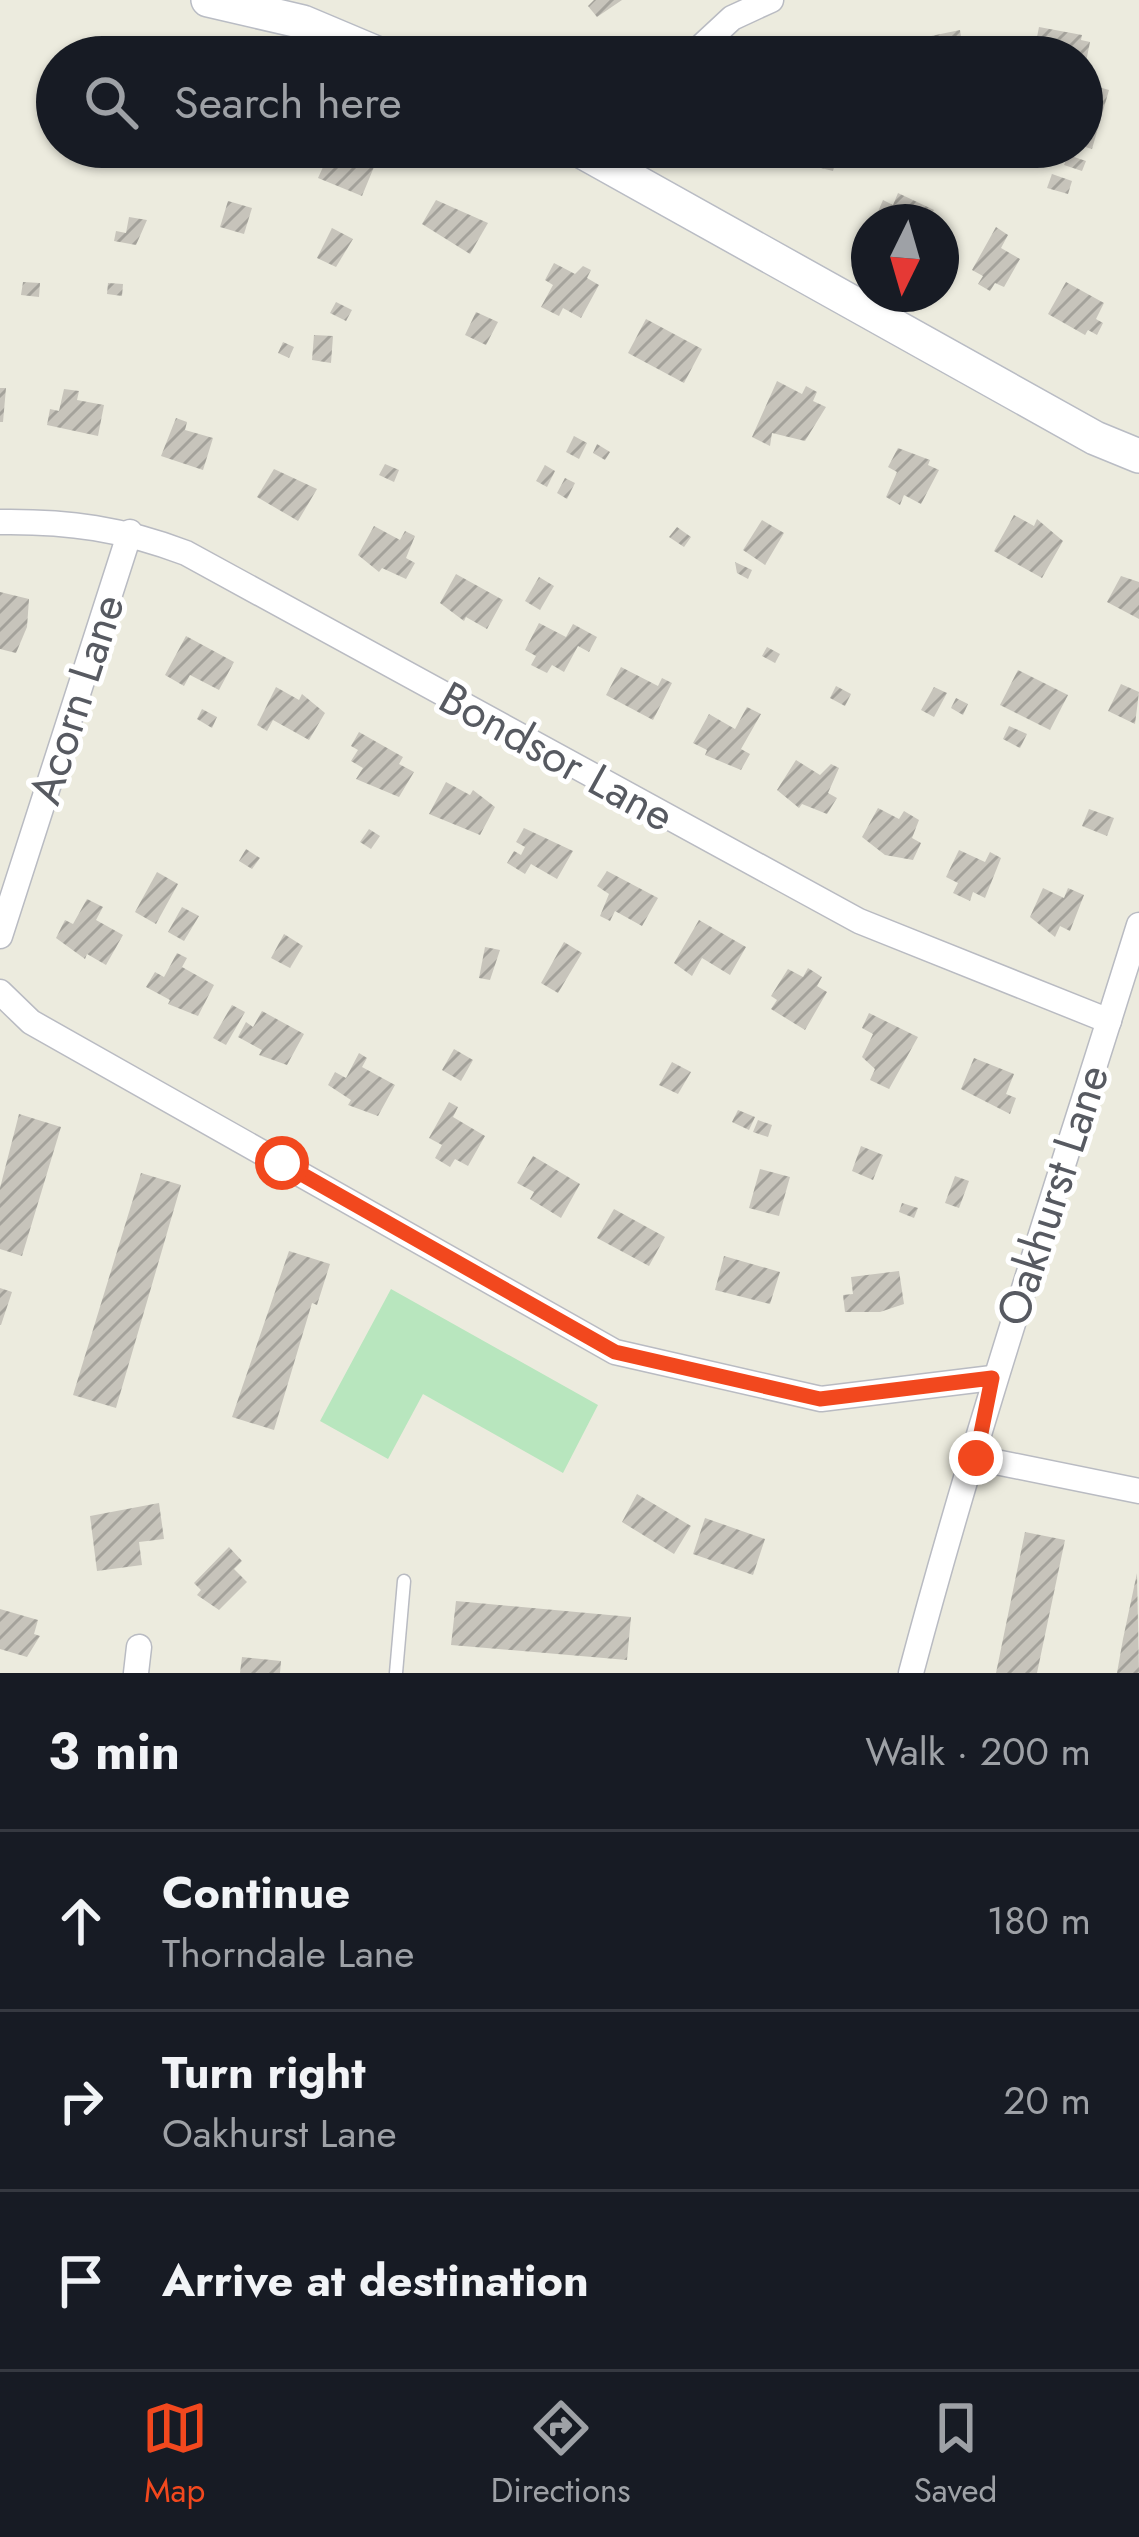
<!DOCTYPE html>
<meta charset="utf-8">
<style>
:root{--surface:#171b24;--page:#242831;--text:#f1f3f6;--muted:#9ea1a6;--line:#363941;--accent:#f2481e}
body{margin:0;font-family:Jost,sans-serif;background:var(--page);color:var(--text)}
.compass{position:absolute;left:851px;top:204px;width:108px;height:108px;border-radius:50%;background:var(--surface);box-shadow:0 3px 9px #0004;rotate:185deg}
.stop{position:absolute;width:36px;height:36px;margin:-27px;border:9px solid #f2481e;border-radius:50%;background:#fff}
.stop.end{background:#f2481e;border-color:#fff;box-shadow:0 3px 12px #0008}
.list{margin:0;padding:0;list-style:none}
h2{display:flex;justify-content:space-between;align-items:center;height:156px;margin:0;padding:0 48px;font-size:51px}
h2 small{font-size:39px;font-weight:400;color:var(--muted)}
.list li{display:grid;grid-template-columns:78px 1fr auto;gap:36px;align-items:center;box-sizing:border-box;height:180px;padding:0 48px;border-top:3px solid var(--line)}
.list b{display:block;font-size:45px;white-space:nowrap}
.list p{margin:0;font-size:39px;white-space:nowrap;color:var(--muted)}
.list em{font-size:39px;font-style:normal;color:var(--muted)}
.icon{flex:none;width:66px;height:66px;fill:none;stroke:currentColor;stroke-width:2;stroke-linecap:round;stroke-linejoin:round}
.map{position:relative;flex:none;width:1139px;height:1673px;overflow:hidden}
.search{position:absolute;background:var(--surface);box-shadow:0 3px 9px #0004;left:36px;right:36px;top:36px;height:132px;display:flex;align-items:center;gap:30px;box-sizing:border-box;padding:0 42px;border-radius:66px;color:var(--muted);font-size:45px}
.sheet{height:696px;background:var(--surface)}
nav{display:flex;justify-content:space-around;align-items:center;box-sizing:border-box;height:168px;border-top:3px solid var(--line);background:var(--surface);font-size:33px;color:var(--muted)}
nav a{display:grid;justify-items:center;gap:6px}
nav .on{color:var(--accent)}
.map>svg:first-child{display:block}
.park{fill:#b8e6be}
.building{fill:url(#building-hatch)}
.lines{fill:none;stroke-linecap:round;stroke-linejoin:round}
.service-casing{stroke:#b9bbc2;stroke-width:15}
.minor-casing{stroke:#b9bbc2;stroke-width:27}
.secondary-casing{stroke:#b9bcc4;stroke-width:36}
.service{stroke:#fff;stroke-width:12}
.minor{stroke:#fff;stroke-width:24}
.secondary{stroke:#fff;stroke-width:33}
.route{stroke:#f2481e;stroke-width:15}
.labels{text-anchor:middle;stroke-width:10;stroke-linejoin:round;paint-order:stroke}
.street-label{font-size:45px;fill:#575a61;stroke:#fff}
</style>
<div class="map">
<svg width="1139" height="1673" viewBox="0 0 1139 1673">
<defs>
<pattern id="building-hatch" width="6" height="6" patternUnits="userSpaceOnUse" patternTransform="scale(3)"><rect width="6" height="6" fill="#c7c4bb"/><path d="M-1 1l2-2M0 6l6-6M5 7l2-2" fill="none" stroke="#a4a29b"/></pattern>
</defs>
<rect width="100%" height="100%" fill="#ecebde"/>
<polygon class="park" points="391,1289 598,1405 563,1473 423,1394 388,1459 320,1421"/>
<g class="building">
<polygon points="594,0 622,0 597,17 588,6"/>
<polygon points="1039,27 1082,35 1081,40 1090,42 1084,72 1082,57 1033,57"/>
<polygon points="960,30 964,57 910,57 907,41"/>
<polygon points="1088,84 1109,90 1092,149 1082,146"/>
<polygon points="320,147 374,167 362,196 318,178 323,167 314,163 313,156"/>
<polygon points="1040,147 1059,147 1054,160 1037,153"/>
<polygon points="1068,155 1086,161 1082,171 1064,165"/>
<polygon points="824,156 836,160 833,171 821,168"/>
<polygon points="1052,174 1072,181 1068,194 1047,188"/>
<polygon points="898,193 934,210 928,222 881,222 884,217 877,214 883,200 893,205"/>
<polygon points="436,200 488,223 470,254 422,224"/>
<polygon points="228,201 252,208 244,234 220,227"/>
<polygon points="129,217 147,220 136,245 114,241 116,231 126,233"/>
<polygon points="996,227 1008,235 1001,248 1020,259 1004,287 995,283 990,291 978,284 983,276 972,270"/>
<polygon points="332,228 353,239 336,267 317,258"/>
<polygon points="554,263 575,274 583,266 591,270 587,278 599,285 581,318 563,308 559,316 541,307 553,285 545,280"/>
<polygon points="23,282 40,283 39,297 21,295"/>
<polygon points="1066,282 1104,303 1096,319 1103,323 1097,335 1088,330 1085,335 1048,314"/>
<polygon points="108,283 123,284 122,296 107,294"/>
<polygon points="336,302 352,310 346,321 330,313"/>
<polygon points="476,312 498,322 486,345 465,335"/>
<polygon points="646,319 702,349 684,383 628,353"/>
<polygon points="314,335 333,336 331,363 312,360"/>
<polygon points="283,342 294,347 289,358 278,353"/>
<polygon points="777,381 802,394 806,386 817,392 813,401 826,407 805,441 772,433 770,446 752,437"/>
<polygon points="0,388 6,388 3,422 0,422"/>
<polygon points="64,389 79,391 77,400 104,405 98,436 47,425 50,409 59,411"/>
<polygon points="176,418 187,422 185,430 213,438 203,470 161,456"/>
<polygon points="574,436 587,443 579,459 566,452"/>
<polygon points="597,444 610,452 605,460 593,453"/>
<polygon points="898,448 930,460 928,465 939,470 921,504 904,495 900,505 886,497 897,472 888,467"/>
<polygon points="385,464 399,470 394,482 379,475"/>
<polygon points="545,465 555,471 547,487 536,481"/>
<polygon points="274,469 317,489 298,521 257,497"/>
<polygon points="565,478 575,483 567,499 557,493"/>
<polygon points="1014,515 1034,526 1037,519 1063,541 1042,578 994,551"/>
<polygon points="762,520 784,533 765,565 743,550"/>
<polygon points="374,526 400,540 405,531 415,536 406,558 415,563 406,579 382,568 379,572 358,555"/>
<polygon points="677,527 691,537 684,547 669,537"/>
<polygon points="735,562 752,570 748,579 737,573"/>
<polygon points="456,574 503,600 487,629 466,617 464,621 440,603"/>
<polygon points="1121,576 1139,582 1139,619 1107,602"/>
<polygon points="539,577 554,586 540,610 525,601"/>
<polygon points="0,592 29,599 27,627 16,653 0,649"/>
<polygon points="539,623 566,637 573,624 597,637 589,652 578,646 564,672 552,665 547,673 531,665 536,656 525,650"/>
<polygon points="186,636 234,662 219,690 190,675 184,686 165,675"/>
<polygon points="767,647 780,654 775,663 762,656"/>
<polygon points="621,667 658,686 662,678 672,683 653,720 606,695"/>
<polygon points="1018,670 1068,695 1050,730 1000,705"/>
<polygon points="1121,684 1139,692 1135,724 1108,711"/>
<polygon points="836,686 851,694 845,706 830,698"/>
<polygon points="276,687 299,700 302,694 325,713 309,740 273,720 267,731 257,725"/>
<polygon points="934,687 947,693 934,717 921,710"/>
<polygon points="956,698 968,704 963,715 951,708"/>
<polygon points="747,707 761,714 741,749 750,754 741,770 705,755 707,750 693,743 709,714 735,729"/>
<polygon points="202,709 217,717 212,728 197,719"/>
<polygon points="1009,726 1027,734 1020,748 1003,739"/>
<polygon points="359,732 403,757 399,764 414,772 399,797 356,779 363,768 351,761 358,750 351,746"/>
<polygon points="796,760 820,775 831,764 839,768 828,793 837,798 827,814 802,804 799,808 777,790"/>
<polygon points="446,782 470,795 473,790 495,807 480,835 429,814"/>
<polygon points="878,808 899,819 904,811 919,820 912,838 921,843 913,860 885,855 862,837"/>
<polygon points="1089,809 1114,818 1107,836 1082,826"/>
<polygon points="524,828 573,851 557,879 531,864 525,874 507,863 514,851 521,855 525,847 516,842"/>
<polygon points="369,829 380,836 371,849 360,842"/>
<polygon points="246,849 260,858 252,869 239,861"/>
<polygon points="959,850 985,862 990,852 1001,858 985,898 973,892 970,901 953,893 958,883 946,877"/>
<polygon points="607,871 658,898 642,926 615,911 610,921 600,916 609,894 597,886"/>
<polygon points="157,872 178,884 156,924 135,912"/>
<polygon points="1043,888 1064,898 1068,888 1084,895 1070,931 1060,926 1055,937 1030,917"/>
<polygon points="87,899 103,907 96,920 123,935 106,965 87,954 85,959 56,938 65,920 73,924"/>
<polygon points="182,907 199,916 184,941 168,932"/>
<polygon points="699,920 746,947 730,975 702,958 692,976 674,963"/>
<polygon points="284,934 303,946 290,968 271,958"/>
<polygon points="564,942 582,953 558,993 541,983"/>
<polygon points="485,947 500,950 490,980 479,978"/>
<polygon points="177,953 187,958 182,967 214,985 198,1016 168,1004 170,1000 146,987 155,972 164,977"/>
<polygon points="808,968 822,977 817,986 827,992 805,1030 771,1009 777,1000 771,996 788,969 803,977"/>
<polygon points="232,1005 245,1012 226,1045 213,1038"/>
<polygon points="262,1011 304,1034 287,1065 259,1055 262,1050 238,1037 246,1022 253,1027"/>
<polygon points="869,1013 918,1037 889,1089 870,1080 875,1069 862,1057 873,1034 862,1028"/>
<polygon points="454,1049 473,1060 461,1081 442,1070"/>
<polygon points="359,1053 367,1058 362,1067 395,1085 378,1116 348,1105 351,1100 328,1085 335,1072 346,1078"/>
<polygon points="974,1058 1014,1074 1006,1094 1016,1098 1010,1114 961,1089"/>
<polygon points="672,1062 691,1072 678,1094 659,1085"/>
<polygon points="449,1102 458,1107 453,1117 485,1136 468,1166 455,1159 450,1167 435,1158 442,1145 429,1138"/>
<polygon points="738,1110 755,1117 749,1130 732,1122"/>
<polygon points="19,1114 61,1127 22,1256 0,1249 0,1188"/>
<polygon points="758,1120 772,1125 768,1137 753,1132"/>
<polygon points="861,1146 883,1155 873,1180 852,1171"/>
<polygon points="533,1156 580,1184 561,1218 530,1199 534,1192 517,1183"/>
<polygon points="760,1169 790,1177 779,1216 749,1208"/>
<polygon points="141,1173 181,1185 116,1408 73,1395"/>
<polygon points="955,1176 969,1181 959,1208 945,1203"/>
<polygon points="902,1203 918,1208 914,1218 899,1212"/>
<polygon points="614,1209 665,1237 649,1266 597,1238"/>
<polygon points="289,1251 330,1264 317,1305 312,1303 274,1430 232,1417"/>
<polygon points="724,1256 780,1272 770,1304 715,1290"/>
<polygon points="899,1271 904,1304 880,1312 845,1312 843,1295 853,1294 851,1277"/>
<polygon points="0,1288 12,1292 1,1325 0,1325"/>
<polygon points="637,1494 691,1526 674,1554 622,1522"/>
<polygon points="159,1503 164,1539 139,1542 142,1565 97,1571 90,1516"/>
<polygon points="705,1518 765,1539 753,1575 693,1554"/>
<polygon points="1025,1532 1065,1540 1037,1673 996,1673"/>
<polygon points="229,1547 242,1561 234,1569 247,1582 219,1610 197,1595 201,1590 194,1583"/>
<polygon points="1137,1573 1139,1673 1117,1673 1123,1639"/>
<polygon points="456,1601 631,1617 627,1660 451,1645"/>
<polygon points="0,1609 38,1620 34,1634 40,1636 27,1657 0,1649"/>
<polygon points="242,1657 281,1661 280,1673 240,1673"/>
</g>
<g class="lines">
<defs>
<polyline id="service" points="396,1673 404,1581"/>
<g id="minor">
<polyline points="690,57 732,18 771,0"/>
<path d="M0,522c68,-1 123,7 186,31l673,368 250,100"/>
<polyline points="0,936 130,532"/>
<polyline points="0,992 31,1022 615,1352 821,1399 992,1378"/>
<polyline points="976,1458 1139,1491"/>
<polyline points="136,1673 139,1647"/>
<path d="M911,1673c67,-252 150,-498 228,-748"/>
</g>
<g id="secondary">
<polyline points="208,0 303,22 386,57"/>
<polyline points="574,147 1095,438 1139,456"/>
</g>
</defs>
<use href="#service" class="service-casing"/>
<use href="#minor" class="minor-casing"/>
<use href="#secondary" class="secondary-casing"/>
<use href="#service" class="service"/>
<use href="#minor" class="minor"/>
<use href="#secondary" class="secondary"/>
</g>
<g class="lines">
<polyline class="route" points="282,1163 615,1352 820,1399 992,1378 976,1458"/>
</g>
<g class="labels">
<g class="street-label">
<text transform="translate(76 699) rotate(-72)" y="16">Acorn Lane</text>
<text transform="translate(557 756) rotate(29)" y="16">Bondsor Lane</text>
<text transform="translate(1052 1195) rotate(-72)" y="16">Oakhurst Lane</text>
</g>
</g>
</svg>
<svg class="compass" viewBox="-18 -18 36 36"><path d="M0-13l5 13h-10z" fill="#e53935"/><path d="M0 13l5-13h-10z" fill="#9ea1a6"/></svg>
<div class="stop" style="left:282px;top:1163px"></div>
<div class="stop end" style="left:976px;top:1458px"></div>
<div class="search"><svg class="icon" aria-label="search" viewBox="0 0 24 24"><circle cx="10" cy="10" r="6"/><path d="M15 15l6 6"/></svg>Search here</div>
</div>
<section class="sheet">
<h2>3 min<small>Walk · 200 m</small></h2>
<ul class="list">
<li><svg class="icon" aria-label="ahead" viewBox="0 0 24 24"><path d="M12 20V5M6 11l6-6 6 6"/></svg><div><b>Continue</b><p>Thorndale Lane</p></div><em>180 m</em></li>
<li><svg class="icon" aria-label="right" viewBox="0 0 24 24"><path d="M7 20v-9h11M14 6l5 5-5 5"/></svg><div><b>Turn right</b><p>Oakhurst Lane</p></div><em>20 m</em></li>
<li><svg class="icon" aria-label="arrive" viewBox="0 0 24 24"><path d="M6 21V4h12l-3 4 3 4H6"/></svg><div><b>Arrive at destination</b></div></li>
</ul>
</section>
<nav>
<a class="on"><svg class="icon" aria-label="map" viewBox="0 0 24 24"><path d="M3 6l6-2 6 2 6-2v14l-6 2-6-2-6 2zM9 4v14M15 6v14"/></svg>Map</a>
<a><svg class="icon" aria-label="directions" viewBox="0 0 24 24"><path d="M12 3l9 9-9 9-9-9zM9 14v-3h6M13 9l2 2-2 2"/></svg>Directions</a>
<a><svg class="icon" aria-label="saved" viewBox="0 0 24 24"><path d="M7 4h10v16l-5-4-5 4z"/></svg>Saved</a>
</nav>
